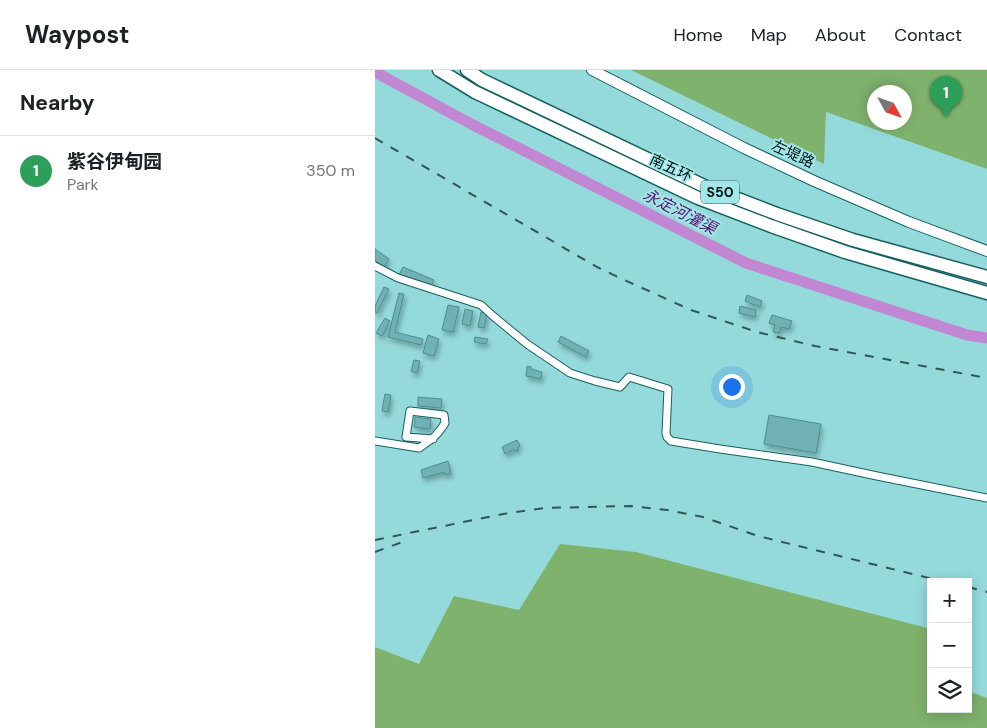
<!DOCTYPE html>
<meta charset="utf-8">
<style>
:root{--surface:#fff;--page:#f6f6f6;--text:#202124;--muted:#757577;--line:#e0e0e0;--accent:#b45309}
body{margin:0;font-family:"DM Sans","Noto Sans SC",sans-serif;background:var(--page);color:var(--text)}
.controls{position:absolute;right:15px;bottom:15px;display:grid;overflow:hidden;border-radius:0px;box-shadow:0 2px 12px #0003}
.controls button{width:45px;height:45px;display:grid;place-items:center;padding:0;border:0;border-bottom:1px solid var(--line);background:var(--surface);color:var(--text);font:25px sans-serif}
.compass{position:absolute;left:492px;top:15px;width:45px;height:45px;border-radius:50%;background:var(--surface);box-shadow:0 2px 12px #0003;rotate:130deg}
.you{position:absolute;left:356px;top:316px;width:18px;height:18px;margin:-12px;border:4px solid #fff;border-radius:50%;background:#1a73e8;box-shadow:0 0 0 8px #1a73e833}
.badge{display:grid;place-items:center;width:32px;height:32px;border-radius:50%;background:var(--accent);color:#fff;font-size:16px;font-weight:700}
.pin{position:absolute;translate:-50% -41px;filter:drop-shadow(0 1px 2px #0008)}
.pin::after{content:'';position:absolute;top:26px;width:18px;height:15px;background:inherit;clip-path:polygon(0 0,100% 0,50% 100%)}
.list{margin:0;padding:0;list-style:none}
h2{display:flex;justify-content:space-between;align-items:center;height:65px;margin:0;padding:0 20px;font-size:21px}
h2 small{font-size:16px;font-weight:400;color:var(--muted)}
.list li{display:grid;grid-template-columns:32px 1fr auto;gap:15px;align-items:center;box-sizing:border-box;height:70px;padding:0 20px;border-top:1px solid var(--line)}
.list b{display:block;font-size:19px;white-space:nowrap}
.list p{margin:0;font-size:16px;white-space:nowrap;color:var(--muted)}
.list em{font-size:16px;font-style:normal;color:var(--muted)}
.icon{flex:none;width:28px;height:28px;fill:none;stroke:currentColor;stroke-width:2;stroke-linecap:round;stroke-linejoin:round}
.map{position:relative;flex:none;width:612px;height:658px;overflow:hidden}
header{display:flex;align-items:center;gap:30px;box-sizing:border-box;height:70px;padding:0 25px;background:var(--surface);border-bottom:1px solid var(--line)}
header strong{font-size:24px}
nav{display:flex;gap:28px;margin-inline-start:auto;font-size:18px}
main{display:flex}
aside{flex:1;background:var(--surface)}
.map>svg:first-child{display:block}
.green{fill:#7fb26d;fill-rule:evenodd}
.lines{fill:none;stroke-linecap:round;stroke-linejoin:round}
.river{stroke:#c187d3;stroke-width:11}
.building{fill:#6fb2b4;stroke:#4b8e90;filter:url(#shadow)}
.minor-casing{stroke:#155f61;stroke-width:9}
.secondary-casing{stroke:#155f61;stroke-width:12}
.motorway-casing{stroke:#155f61;stroke-width:15}
.minor{stroke:#fff;stroke-width:7}
.secondary{stroke:#fff;stroke-width:10}
.motorway{stroke:#fff;stroke-width:12}
.rail{stroke:#325657;stroke-width:2;stroke-dasharray:9 9;stroke-linecap:butt}
.labels{text-anchor:middle;stroke-width:4;stroke-linejoin:round;paint-order:stroke}
.shield{fill:#a2e7e8;stroke:#315354;stroke-width:1}
.shield-label{font-size:14px;font-weight:bold;fill:#001314}
.street-label{font-size:15px;fill:#001314;stroke:#a2e7e8}
.water-label{font-size:16px;font-style:italic;fill:#5b116f;stroke:#a2e7e8}
</style>
<header>
<strong>Waypost</strong>
<nav><a>Home</a><a>Map</a><a>About</a><a>Contact</a></nav>
</header>
<main>
<aside>
<h2>Nearby<small></small></h2>
<ul class="list">
<li><span class="badge" style="background:#2e9e5b">1</span><div><b>紫谷伊甸园</b><p>Park</p></div><em>350 m</em></li>
</ul>
</aside>
<div class="map">
<svg width="612" height="658" viewBox="0 0 612 658">
<defs>
<filter id="shadow"><feDropShadow dx="2" dy="4" stdDeviation="2.5" flood-color="#0004"/></filter>
</defs>
<rect width="100%" height="100%" fill="#95dadb"/>
<g class="green">
<path d="M256,0h356v99l-161,-57 -2,52zM530,22v30h-30v-30z"/>
<polygon points="185,474 261,482 556,559 556,639 593,639 593,621 612,628 612,658 0,658 0,577 44,594 79,526 144,540"/>
</g>
<g class="lines">
<polyline class="river" points="0,2 98,55 371,193 592,265 612,268"/>
</g>
<g class="building">
<polygon points="0,179 14,189 9,197 0,190"/>
<polygon points="28,197 59,210 56,216 24,205"/>
<polygon points="9,217 14,219 2,243 0,242 0,236"/>
<polygon points="24,223 29,224 20,262 48,269 46,275 13,267"/>
<polygon points="372,225 387,231 385,237 370,231"/>
<polygon points="73,235 84,237 78,262 67,260"/>
<polygon points="365,236 381,240 380,247 364,243"/>
<polygon points="90,239 98,241 95,256 87,254"/>
<polygon points="106,242 112,243 109,258 103,257"/>
<polygon points="397,245 417,251 414,259 406,257 404,263 398,262 400,255 394,253"/>
<polygon points="10,248 15,251 7,266 1,263"/>
<polygon points="53,265 64,269 59,286 48,283"/>
<polygon points="186,266 214,281 211,287 183,272"/>
<polygon points="100,267 113,269 111,274 99,272"/>
<polygon points="39,290 45,291 42,303 36,301"/>
<polygon points="152,296 156,297 156,299 167,302 166,309 151,306"/>
<polygon points="10,324 16,325 13,342 7,341"/>
<polygon points="43,327 67,329 66,338 43,336"/>
<polygon points="394,345 446,354 441,383 389,374"/>
<polygon points="40,347 56,349 55,359 39,357"/>
<polygon points="142,370 145,376 142,378 143,380 140,381 139,379 130,384 127,377"/>
<polygon points="73,391 76,403 70,405 69,402 48,408 46,400"/>
</g>
<g class="lines">
<defs>
<g id="minor">
<polyline points="0,196 23,208 106,235 118,246 152,274 195,303 220,311 245,317 254,307 293,319 291,363 292,367 296,371 345,379 437,392 502,406 612,428"/>
<path d="M0,371l44,7c13,-9 17,-11 26,-25l-1,-8 -34,-4 -4,26 27,2"/>
</g>
<polyline id="secondary" points="217,0 369,78 439,111 534,152 612,181"/>
<g id="motorway">
<polyline points="64,0 100,22 323,128 396,156 470,182 612,223"/>
<polyline points="92,0 107,10 329,116 402,144 478,170 612,207"/>
</g>
</defs>
<use href="#minor" class="minor-casing"/>
<use href="#secondary" class="secondary-casing"/>
<use href="#motorway" class="motorway-casing"/>
<use href="#minor" class="minor"/>
<use href="#secondary" class="secondary"/>
<use href="#motorway" class="motorway"/>
<g class="rail">
<polyline points="0,68 222,197 245,208 316,240 382,262 440,276 612,308"/>
<polyline points="0,470 128,444 169,438 255,436 292,440 328,447 383,466 570,512"/>
<polyline points="0,482 33,470"/>
<polyline points="593,517 612,522"/>
</g>
</g>
<g class="labels">
<rect class="shield" x="326" y="110.5" width="38" height="23" rx="4"/>
<g class="shield-label">
<text x="345" y="127">S50</text>
</g>
<g class="street-label">
<text transform="translate(418 84) rotate(25)" y="5">左堤路</text>
<text transform="translate(296 98) rotate(25)" y="5">南五环</text>
</g>
<g class="water-label">
<text transform="translate(305 141) rotate(27)" y="6">永定河灌渠</text>
</g>
</g>
</svg>
<div class="controls">
<button>+</button>
<button>−</button>
<button><svg class="icon" aria-label="layers" viewBox="0 0 24 24"><path d="M12 4l9 5-9 5-9-5zM3 14l9 5 9-5"/></svg></button>
</div>
<svg class="compass" viewBox="-18 -18 36 36"><path d="M0-13l5 13h-10z" fill="#e53935"/><path d="M0 13l5-13h-10z" fill="#757577"/></svg>
<div class="you"></div>
<div class="pin badge" style="left:571px;top:47px;background:#2e9e5b">1</div>
</div>
</main>
